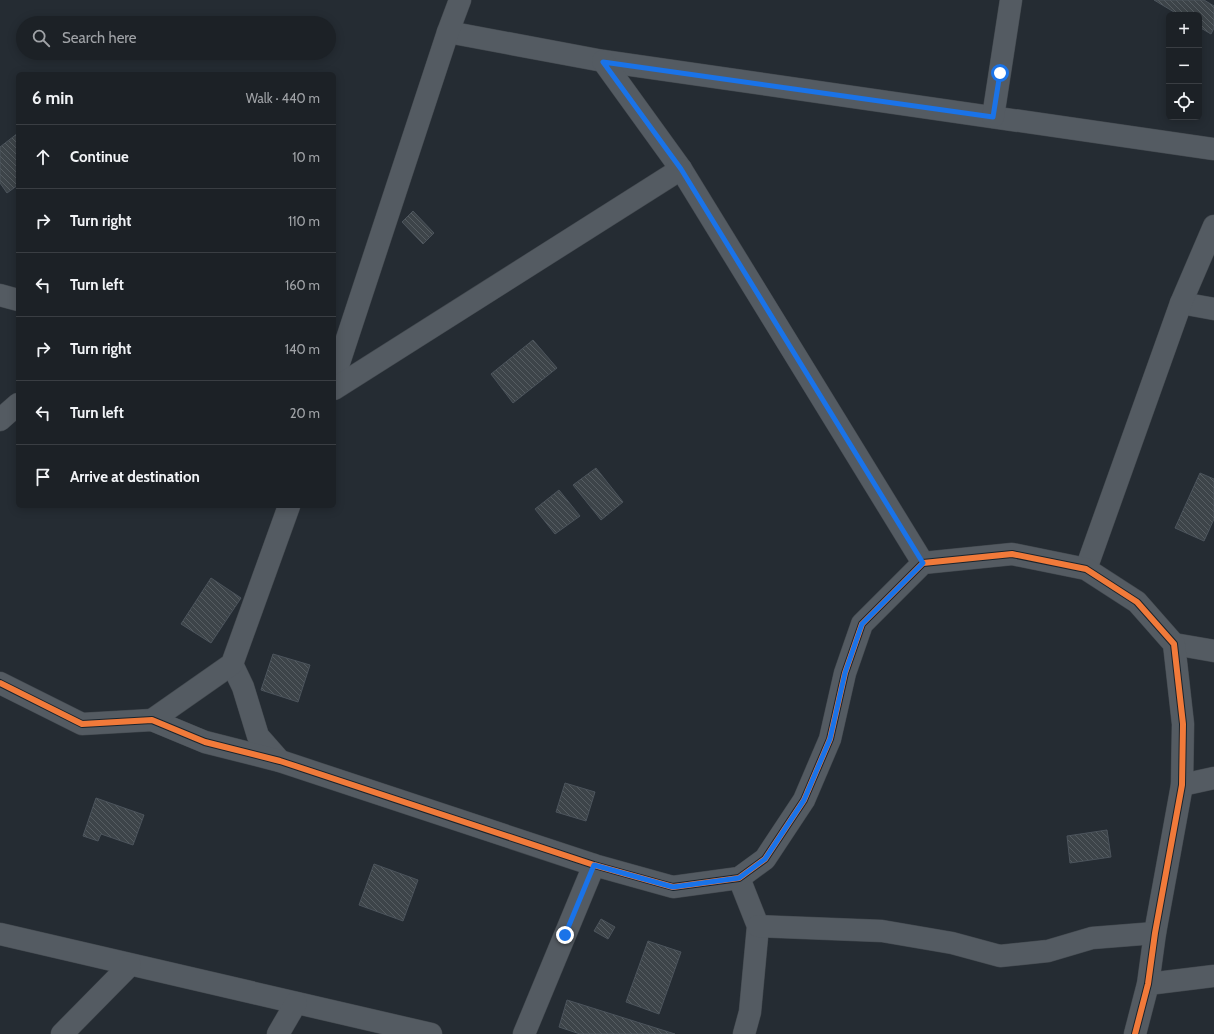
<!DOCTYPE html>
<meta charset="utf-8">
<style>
:root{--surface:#1c2126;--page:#25292e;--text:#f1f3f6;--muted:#a0a3a7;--line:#3a3e43}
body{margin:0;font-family:Cabin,sans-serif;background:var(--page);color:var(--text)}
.controls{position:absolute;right:12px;top:12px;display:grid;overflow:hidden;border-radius:6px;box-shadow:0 2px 10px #0003}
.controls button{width:36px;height:36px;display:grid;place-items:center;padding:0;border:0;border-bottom:1px solid var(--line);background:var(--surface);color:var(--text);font:20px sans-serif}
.stop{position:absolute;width:12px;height:12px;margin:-9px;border:3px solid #1a73e8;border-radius:50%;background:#fff}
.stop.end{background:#1a73e8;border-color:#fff;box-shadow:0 1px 4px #0008}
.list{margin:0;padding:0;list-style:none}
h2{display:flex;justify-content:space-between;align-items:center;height:52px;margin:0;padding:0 16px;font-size:17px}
h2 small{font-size:13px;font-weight:400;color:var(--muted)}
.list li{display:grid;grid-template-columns:26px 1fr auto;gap:12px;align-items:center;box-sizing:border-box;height:64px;padding:0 16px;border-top:1px solid var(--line)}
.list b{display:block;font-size:15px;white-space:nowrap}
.list em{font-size:13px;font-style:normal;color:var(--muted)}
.icon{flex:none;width:22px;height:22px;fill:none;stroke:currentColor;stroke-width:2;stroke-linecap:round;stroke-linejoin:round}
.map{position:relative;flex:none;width:1214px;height:1034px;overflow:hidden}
.search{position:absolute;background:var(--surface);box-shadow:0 2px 10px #0003;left:16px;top:16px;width:320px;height:44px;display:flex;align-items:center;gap:10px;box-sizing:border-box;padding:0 14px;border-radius:22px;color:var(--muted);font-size:15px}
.panel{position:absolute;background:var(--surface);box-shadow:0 2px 10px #0003;left:16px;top:72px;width:320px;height:436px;border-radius:6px}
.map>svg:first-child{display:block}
.building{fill:url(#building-back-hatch);stroke:#4c545c}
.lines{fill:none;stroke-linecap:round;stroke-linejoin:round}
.minor-casing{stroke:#42484e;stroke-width:23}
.minor{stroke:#545b62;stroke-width:22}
.cycleway-casing{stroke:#19242d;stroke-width:8}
.cycleway{stroke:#f17a3a;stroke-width:6}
.route{stroke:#1a73e8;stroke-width:5}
</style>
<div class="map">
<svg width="1214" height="1034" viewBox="0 0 1214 1034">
<defs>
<pattern id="building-back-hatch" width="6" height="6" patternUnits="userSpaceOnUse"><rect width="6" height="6" fill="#3d4449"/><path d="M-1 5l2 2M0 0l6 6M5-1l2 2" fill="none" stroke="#565d62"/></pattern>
</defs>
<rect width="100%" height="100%" fill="#252c33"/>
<g class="building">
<polygon points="1154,0 1204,0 1214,6 1214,28 1211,34 1199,27 1199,15 1179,15"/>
<polygon points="18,133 18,185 7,193 0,183 0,147"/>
<polygon points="413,211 434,233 423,244 402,222"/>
<polygon points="533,340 557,368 513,403 491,374"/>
<polygon points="596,468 623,502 601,520 573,485"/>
<polygon points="1200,473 1214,479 1214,519 1204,541 1175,528"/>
<polygon points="559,490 580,516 555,534 535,509"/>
<polygon points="211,578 241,598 211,643 181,624"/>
<polygon points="273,654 310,665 298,702 261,690"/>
<polygon points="565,783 595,792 586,821 556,812"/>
<polygon points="96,798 144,815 133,845 101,834 98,841 83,836"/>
<polygon points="1107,830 1111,857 1070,863 1067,836"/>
<polygon points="374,864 418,880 403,921 359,905"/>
<polygon points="601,919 615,927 608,939 594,931"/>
<polygon points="648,941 681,952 659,1014 626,1002"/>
<polygon points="567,1000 675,1034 580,1034 559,1027"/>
</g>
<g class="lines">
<defs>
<g id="minor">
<polyline points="448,32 603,61 1214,149"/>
<polyline points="603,61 681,169 923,563"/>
<polyline points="993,117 1011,0"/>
<polyline points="0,295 18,300"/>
<polyline points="1181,303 1214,309"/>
<polyline points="334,378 448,32 460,0"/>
<polyline points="334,389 681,169"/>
<polyline points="0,420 18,404"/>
<polyline points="1086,569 1181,303 1214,226"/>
<polyline points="1174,644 1214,651"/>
<polyline points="232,664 243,687 258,736 280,761"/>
<polyline points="0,683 82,724 152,720 205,742 280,761 594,865 673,887 739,878 765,859 804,800 830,739 845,673 862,624 923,563 1012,554 1086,569 1137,602 1174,644 1183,724 1182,785 1155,933 1148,984 1135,1034"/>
<polyline points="152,720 232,664 289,506"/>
<polyline points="1182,785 1214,778"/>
<polyline points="739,878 758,926 750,1012 744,1034"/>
<polyline points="758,926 882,931 952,943 1000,956 1048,951 1092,938 1155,933"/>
<polyline points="0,934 431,1034"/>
<polyline points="1148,984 1214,976"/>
<polyline points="62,1034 130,965"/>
<polyline points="278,1034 296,1003"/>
<polyline points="524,1034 594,865"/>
</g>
</defs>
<use href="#minor" class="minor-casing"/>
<use href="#minor" class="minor"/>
<defs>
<polyline id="cycleway" points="0,683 82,724 152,720 205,742 280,761 594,865 673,887 739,878 765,859 804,800 830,739 845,673 862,624 923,563 1012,554 1086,569 1137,602 1174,644 1183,724 1182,785 1155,933 1148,984 1135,1034"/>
</defs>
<use href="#cycleway" class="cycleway-casing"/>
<use href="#cycleway" class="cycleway"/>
</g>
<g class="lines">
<polyline class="route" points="565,935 594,865 673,887 739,878 765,859 804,800 830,739 845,673 862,624 923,563 681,169 603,62 993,117 1000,73"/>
</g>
</svg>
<div class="controls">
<button>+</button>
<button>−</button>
<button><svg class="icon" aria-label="locate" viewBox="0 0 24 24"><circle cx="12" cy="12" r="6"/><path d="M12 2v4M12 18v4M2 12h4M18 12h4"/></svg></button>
</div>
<div class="stop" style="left:1000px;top:73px"></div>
<div class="stop end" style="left:565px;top:935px"></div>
<div class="search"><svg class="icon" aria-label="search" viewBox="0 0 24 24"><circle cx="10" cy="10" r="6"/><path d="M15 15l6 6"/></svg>Search here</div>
<section class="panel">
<h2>6 min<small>Walk · 440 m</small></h2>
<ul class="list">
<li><svg class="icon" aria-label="ahead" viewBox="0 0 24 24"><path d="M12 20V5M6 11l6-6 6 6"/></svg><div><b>Continue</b></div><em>10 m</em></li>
<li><svg class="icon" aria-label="right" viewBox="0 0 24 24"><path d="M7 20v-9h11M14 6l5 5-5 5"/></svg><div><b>Turn right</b></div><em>110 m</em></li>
<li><svg class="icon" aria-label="left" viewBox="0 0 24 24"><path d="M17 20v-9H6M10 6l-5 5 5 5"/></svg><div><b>Turn left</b></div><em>160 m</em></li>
<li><svg class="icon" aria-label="right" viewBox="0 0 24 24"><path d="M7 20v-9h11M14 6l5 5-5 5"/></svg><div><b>Turn right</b></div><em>140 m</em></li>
<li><svg class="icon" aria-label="left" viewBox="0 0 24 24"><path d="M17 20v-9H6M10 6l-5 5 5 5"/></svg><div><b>Turn left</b></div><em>20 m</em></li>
<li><svg class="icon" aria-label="arrive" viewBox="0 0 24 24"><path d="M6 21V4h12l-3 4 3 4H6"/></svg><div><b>Arrive at destination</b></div></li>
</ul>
</section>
</div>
